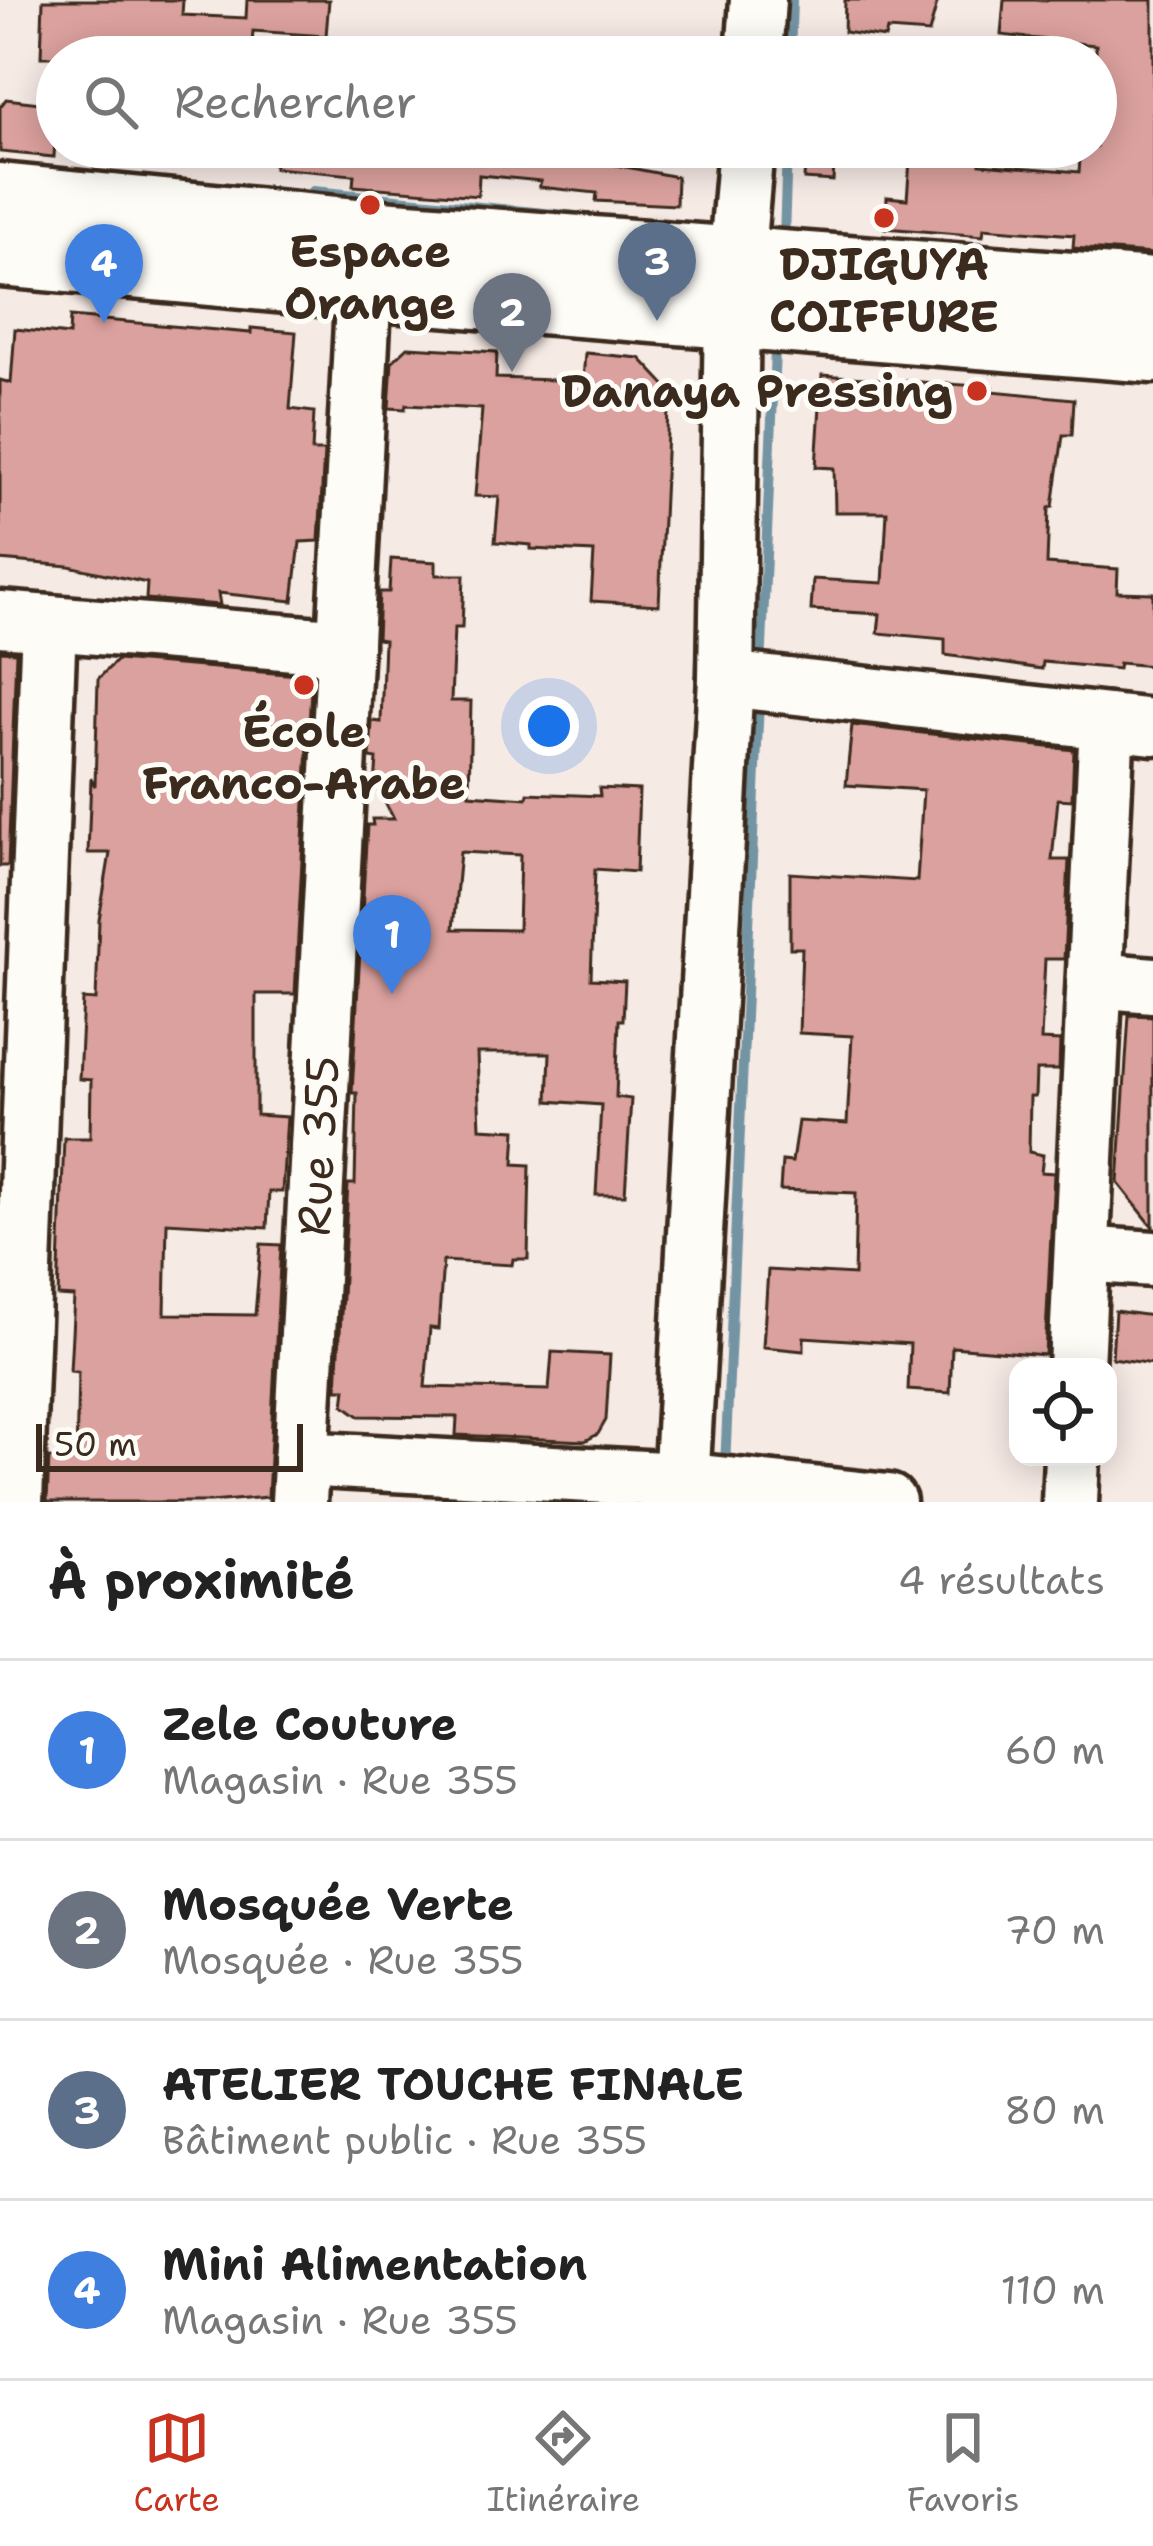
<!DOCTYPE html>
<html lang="fr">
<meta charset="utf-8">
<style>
:root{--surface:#fff;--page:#f2f2f2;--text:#222;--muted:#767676;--line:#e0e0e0;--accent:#c8321e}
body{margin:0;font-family:"Shantell Sans",sans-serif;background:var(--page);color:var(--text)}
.controls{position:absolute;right:36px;bottom:36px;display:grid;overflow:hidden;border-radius:24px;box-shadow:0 6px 30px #0003}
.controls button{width:108px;height:108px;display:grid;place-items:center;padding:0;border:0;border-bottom:3px solid var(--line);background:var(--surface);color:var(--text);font:60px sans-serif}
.scale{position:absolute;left:36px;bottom:30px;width:267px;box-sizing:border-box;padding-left:12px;border:6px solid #3b2a1e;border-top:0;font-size:33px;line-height:42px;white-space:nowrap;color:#3b2a1e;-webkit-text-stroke:9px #fdfcf7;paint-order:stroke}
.you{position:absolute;left:549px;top:726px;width:42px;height:42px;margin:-30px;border:9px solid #fff;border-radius:50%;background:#1a73e8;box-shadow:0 0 0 18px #1a73e833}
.badge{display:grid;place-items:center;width:78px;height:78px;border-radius:50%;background:var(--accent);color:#fff;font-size:39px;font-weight:700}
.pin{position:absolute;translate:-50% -99px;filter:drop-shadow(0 3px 6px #0008)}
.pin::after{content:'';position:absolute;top:63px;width:42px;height:36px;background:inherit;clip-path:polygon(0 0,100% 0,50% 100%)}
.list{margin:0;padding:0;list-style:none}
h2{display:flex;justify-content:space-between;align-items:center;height:156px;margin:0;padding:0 48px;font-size:51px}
h2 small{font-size:39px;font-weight:400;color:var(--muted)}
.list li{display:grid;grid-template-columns:78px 1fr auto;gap:36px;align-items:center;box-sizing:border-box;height:180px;padding:0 48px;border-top:3px solid var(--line)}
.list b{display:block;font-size:45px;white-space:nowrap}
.list p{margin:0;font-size:39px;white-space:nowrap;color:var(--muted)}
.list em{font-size:39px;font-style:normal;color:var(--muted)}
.icon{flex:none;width:66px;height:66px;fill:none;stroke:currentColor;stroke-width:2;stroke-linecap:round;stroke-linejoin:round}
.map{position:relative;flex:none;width:1153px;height:1502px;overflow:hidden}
.search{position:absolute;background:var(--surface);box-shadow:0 6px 30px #0003;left:36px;right:36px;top:36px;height:132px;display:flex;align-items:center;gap:30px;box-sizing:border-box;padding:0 42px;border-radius:66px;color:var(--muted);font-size:45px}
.sheet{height:876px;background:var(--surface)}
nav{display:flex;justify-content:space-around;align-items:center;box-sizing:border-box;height:168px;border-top:3px solid var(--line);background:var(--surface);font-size:33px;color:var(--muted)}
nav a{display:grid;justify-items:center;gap:6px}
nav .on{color:var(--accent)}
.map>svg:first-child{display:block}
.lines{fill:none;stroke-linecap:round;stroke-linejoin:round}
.stream{stroke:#7394a3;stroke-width:10}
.building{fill:#dba19e;stroke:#3b2a1e;stroke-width:3;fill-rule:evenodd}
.minor-casing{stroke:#3b2a1e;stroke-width:63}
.major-casing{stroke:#3b2a1e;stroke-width:75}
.minor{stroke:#fdfcf7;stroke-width:54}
.major{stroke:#fdfcf7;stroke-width:66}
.poi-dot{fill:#c8321e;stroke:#fdfcf7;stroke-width:4.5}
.labels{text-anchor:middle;stroke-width:10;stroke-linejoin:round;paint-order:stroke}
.poi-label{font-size:45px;font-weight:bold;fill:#3b2a1e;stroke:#fdfcf7}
.street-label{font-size:45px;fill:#3b2a1e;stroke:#fdfcf7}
</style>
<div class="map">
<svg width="1153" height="1502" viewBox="0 0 1153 1502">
<rect width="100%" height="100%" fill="#f6eae5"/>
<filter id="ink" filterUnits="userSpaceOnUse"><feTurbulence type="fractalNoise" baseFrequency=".00833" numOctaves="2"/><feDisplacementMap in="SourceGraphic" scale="24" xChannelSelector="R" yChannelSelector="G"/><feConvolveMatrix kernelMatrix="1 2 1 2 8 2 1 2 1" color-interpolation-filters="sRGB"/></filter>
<g filter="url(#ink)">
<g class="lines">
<g class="stream">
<polyline points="790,57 792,0"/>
<polyline points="313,191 576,216"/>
<polyline points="784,238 787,147"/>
<polyline points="761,670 775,350"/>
<polyline points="698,708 700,660"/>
<polyline points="725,1467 759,701"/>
</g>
</g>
<g class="building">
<polygon points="43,0 183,0 182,15 246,18 247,0 329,0 326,36 253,31 251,57 41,57"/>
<polygon points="845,0 938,0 929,33 887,30 885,38 844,32"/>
<polygon points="1004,0 1153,0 1153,254 1073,248 1074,235 984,228 983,236 885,228 887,197 907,199 911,147 982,147 980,164 1079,172 1081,147 1096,147 1096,45 1001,35"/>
<polygon points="6,99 57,105 54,157 0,152 0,107"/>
<polygon points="275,147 575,147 575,157 677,177 676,205 596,201 597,193 539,187 541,181 479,175 478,196 353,186 354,175 274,168"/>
<polygon points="806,148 835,149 833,181 804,179"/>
<polygon points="70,317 251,333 251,328 296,332 290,409 314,412 312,451 324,451 319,541 300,542 293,601 218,593 220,605 146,599 147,583 69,566 0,560 0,380 11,383 15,329 69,335"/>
<polygon points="408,347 497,352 496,378 583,381 585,353 640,358 669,389 659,605 591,601 594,552 531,549 531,545 495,542 499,497 475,496 482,409 406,405 405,409 389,408 392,362"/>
<polygon points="822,375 993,387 992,391 1074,399 1072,435 1063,435 1053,507 1049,508 1047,564 1118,569 1117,592 1153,593 1153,666 1119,663 1118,669 1043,662 1042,669 945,655 945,639 878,633 880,614 811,610 813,579 883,583 887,512 835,512 834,468 816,467"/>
<path d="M391,559l45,3v13h28l-2,53h-8l-3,73h20l-2,93 58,4 1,-5 72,3 -1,-8 40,2 -3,82 -41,-3 -4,110 34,2 -2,39h-4l-3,77 15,2 -6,96h-29l5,-90 -53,-4 2,-48h-73l3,75 36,2 -2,34 16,1 -2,94h-15l-1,6 -69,-4 -5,68 -8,-1 -5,59 124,3 3,-38 58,3 -4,65 -8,14 -13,7 -129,-6 1,-18 -98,-1 -15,-11 2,-16h-9l11,-205h7l2,-91h-5l15,-268h6l-1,-6h22l-19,-35 2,-25 -7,-1 2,-37 9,1 3,-82 -7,-1 2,-47h10zM460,852l60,3 -2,75 -65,-1z"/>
<polygon points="0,651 16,652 8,866 0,866"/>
<polygon points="117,660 298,675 311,688 295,994 256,994 256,1115 287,1117 282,1192 269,1192 267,1228 167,1222 165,1314 255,1315 261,1244 281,1245 268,1497 211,1502 47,1502 49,1458 76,1460 78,1372 70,1371 74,1297 58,1296 64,1138 90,1138 91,1080 79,1079 83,999 96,1000 99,920 110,853 88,853 91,778 95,786 98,679"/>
<polygon points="852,725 1074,750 1072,800 1058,799 1052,860 1069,860 1064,959 1045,959 1041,1040 1060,1041 1059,1070 1036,1070 1035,1097 1030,1097 1029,1152 1043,1155 1041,1172 1054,1173 1045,1355 952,1347 950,1393 908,1390 910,1344 804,1337 804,1351 763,1347 768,1270 854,1275 856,1193 780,1190 782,1161 792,1162 798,1121 847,1124 852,1036 799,1033 802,948 790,948 790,873 917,881 923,790 846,785"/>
<polygon points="1129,1015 1153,1016 1153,1227 1118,1183"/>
<polygon points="1115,1311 1153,1316 1153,1364 1112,1358"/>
</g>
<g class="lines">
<defs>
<g id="minor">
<polyline points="754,57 758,0"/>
<polyline points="0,619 345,647"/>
<polyline points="726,679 1153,727"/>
<polyline points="1095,980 1153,985"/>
<polyline points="1082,1254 1153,1259"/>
<polyline points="1076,1367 1107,722"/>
<polyline points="301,1459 680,1480 888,1502"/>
<polyline points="15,1502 49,623"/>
<polyline points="299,1502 364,286"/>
<polyline points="680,1502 726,679 732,312 746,147"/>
<polyline points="1070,1502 1072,1457"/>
</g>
<g id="major">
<polyline points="0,197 367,233 1153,292"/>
<polyline points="0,253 364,286 1153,349"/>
</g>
</defs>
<use href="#minor" class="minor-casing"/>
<use href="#major" class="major-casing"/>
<use href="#minor" class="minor"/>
<use href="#major" class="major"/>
</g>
</g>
<g class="poi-dot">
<circle cx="370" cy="205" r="12"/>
<circle cx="884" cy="218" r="12"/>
<circle cx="977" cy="391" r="12"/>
<circle cx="304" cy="685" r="12"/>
</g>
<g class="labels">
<g class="poi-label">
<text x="370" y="267">Espace<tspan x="370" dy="52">Orange</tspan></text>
<text x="884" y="280">DJIGUYA<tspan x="884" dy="52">COIFFURE</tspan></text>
<text x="953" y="407" text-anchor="end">Danaya Pressing</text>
<text x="304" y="747">École<tspan x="304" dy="52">Franco-Arabe</tspan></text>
</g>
<g class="street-label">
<text transform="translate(318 1146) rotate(-87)" y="16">Rue 355</text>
</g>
</g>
</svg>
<div class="controls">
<button><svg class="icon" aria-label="locate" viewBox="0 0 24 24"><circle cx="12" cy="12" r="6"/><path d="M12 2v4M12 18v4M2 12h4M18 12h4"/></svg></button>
</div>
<div class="scale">50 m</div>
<div class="you"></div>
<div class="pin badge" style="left:392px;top:994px;background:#3f7fe0">1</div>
<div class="pin badge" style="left:512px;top:372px;background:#6b7280">2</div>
<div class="pin badge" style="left:657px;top:321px;background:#5c6f8a">3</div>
<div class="pin badge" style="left:104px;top:323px;background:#3f7fe0">4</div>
<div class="search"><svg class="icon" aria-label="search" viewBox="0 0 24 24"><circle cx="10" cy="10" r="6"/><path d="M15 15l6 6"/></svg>Rechercher</div>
</div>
<section class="sheet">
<h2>À proximité<small>4 résultats</small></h2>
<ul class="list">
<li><span class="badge" style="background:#3f7fe0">1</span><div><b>Zele Couture</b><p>Magasin · Rue 355</p></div><em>60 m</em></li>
<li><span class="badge" style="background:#6b7280">2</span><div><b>Mosquée Verte</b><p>Mosquée · Rue 355</p></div><em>70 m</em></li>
<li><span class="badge" style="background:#5c6f8a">3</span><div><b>ATELIER TOUCHE FINALE</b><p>Bâtiment public · Rue 355</p></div><em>80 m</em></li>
<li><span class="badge" style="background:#3f7fe0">4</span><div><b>Mini Alimentation</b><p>Magasin · Rue 355</p></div><em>110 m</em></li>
</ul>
</section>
<nav>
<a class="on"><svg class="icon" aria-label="map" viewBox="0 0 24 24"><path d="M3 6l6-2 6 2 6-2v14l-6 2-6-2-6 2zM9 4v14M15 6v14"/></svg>Carte</a>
<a><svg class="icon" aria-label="directions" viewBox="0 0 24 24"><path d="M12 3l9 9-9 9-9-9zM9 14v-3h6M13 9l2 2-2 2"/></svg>Itinéraire</a>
<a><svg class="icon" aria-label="saved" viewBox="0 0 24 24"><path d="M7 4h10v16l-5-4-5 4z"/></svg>Favoris</a>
</nav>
